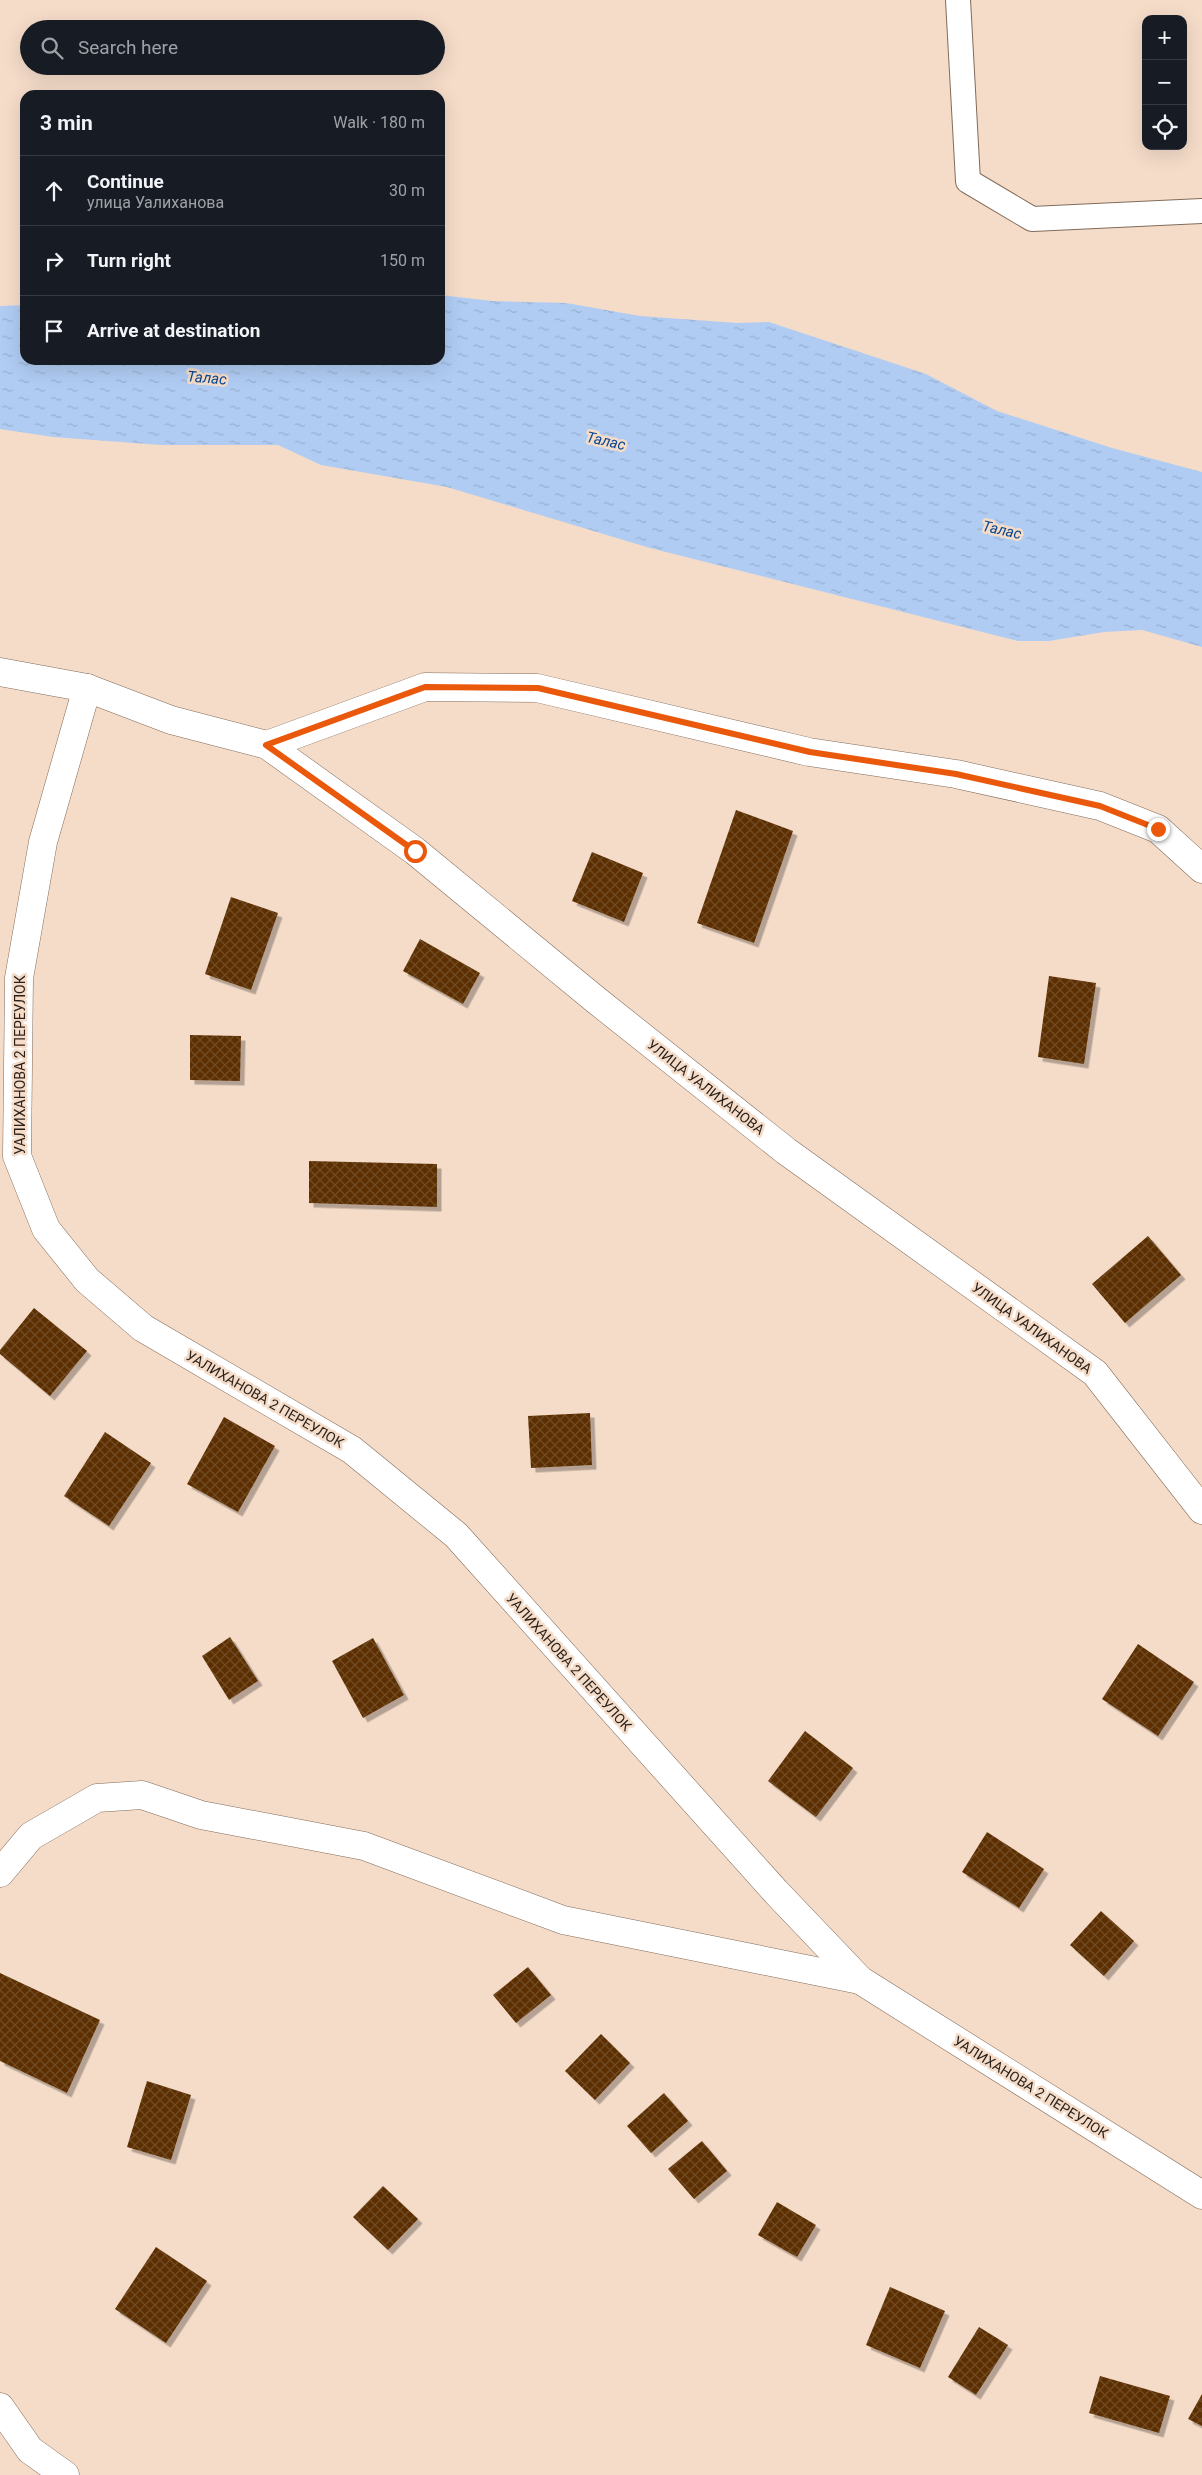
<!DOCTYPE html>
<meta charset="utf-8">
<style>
:root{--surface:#171b24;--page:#242831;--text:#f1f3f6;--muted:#9ea1a6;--line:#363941}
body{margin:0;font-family:Roboto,sans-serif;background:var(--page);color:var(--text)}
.controls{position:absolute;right:15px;top:15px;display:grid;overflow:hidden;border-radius:10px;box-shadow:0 5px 20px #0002}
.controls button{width:45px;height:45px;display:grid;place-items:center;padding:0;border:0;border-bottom:1px solid var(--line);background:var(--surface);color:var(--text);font:25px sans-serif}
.stop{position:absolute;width:15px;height:15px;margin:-11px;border:4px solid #ea580c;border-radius:50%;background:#fff}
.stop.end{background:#ea580c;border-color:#fff;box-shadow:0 1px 5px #0008}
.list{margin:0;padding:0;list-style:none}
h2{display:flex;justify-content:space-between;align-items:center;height:65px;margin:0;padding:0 20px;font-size:21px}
h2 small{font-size:16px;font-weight:400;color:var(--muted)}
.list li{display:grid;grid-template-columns:32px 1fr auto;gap:15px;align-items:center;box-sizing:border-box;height:70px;padding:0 20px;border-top:1px solid var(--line)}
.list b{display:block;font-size:19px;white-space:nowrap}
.list p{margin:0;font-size:16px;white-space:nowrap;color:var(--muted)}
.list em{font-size:16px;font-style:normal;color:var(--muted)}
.icon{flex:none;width:28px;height:28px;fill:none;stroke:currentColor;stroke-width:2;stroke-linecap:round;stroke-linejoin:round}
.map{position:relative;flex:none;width:1202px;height:2475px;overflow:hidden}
.search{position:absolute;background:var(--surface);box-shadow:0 5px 20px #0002;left:20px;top:20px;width:425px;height:55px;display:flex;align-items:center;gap:12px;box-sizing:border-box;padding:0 18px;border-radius:28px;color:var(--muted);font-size:19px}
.panel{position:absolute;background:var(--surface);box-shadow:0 5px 20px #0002;left:20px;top:90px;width:425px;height:275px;border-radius:15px}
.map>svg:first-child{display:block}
.water{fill:url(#water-ripples)}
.building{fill:url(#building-cross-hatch);filter:url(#shadow)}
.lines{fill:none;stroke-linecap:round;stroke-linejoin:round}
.service-casing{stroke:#816b5a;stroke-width:26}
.minor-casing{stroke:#816b5a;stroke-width:29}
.service{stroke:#fff;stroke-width:24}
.minor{stroke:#fff;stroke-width:28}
.route{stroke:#ea580c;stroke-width:6}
.labels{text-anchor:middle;stroke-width:5;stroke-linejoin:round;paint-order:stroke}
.street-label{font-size:14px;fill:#281f18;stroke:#f5dcc9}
.water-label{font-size:15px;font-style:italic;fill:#08478f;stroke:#f5dcc9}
</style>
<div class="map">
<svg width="1202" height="2475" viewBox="0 0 1202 2475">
<defs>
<pattern id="water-ripples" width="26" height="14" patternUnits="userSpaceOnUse" patternTransform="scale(1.25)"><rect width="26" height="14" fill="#b0ccf3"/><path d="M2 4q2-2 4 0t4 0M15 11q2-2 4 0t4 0" fill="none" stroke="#97afd0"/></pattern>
<pattern id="building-cross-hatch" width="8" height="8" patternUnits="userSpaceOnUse" patternTransform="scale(1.25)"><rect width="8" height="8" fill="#5b2f01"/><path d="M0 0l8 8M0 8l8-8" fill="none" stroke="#6f4b26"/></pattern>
<filter id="shadow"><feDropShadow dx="4.5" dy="4.5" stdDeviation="0" flood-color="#0004"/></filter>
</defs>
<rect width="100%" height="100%" fill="#f5dcc9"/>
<polygon class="water" points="440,295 492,301 566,303 640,316 737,323 769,322 926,374 997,411 1112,448 1202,472 1202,647 1142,630 1104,632 1049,641 1018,641 650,548 447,487 321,465 278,445 161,445 53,437 0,429 0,306 25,305 25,360 440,360"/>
<g class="building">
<polygon points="736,810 793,831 754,943 697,923"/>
<polygon points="592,852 643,873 624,922 572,901"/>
<polygon points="231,897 278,913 251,990 205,974"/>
<polygon points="420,939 480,973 463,1004 403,971"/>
<polygon points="1049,976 1096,983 1084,1064 1038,1057"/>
<polygon points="190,1035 241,1036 240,1081 190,1080"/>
<polygon points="309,1161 437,1164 437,1207 309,1203"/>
<polygon points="1148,1236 1181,1275 1125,1323 1092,1284"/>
<polygon points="34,1308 87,1351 50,1396 0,1354 0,1350"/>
<polygon points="590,1413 592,1465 531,1468 528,1416"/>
<polygon points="224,1417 275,1446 238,1512 187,1484"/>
<polygon points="105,1432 151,1463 109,1526 64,1496"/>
<polygon points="230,1637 258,1681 229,1700 202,1656"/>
<polygon points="373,1638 404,1695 363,1718 332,1661"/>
<polygon points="1138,1644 1194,1682 1158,1736 1102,1699"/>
<polygon points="805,1731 853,1768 816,1817 768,1781"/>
<polygon points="987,1832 1044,1869 1019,1908 962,1872"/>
<polygon points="1101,1911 1134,1941 1104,1976 1070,1945"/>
<polygon points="528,1967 551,1995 516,2023 493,1995"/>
<polygon points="0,1973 100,2020 67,2093 0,2061"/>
<polygon points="601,2034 630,2063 595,2100 565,2071"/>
<polygon points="147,2081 191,2095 171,2160 127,2147"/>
<polygon points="664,2093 688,2121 651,2153 627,2126"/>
<polygon points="702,2141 727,2171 694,2199 668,2169"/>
<polygon points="383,2186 418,2219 388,2250 353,2217"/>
<polygon points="777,2202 816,2225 797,2257 758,2235"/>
<polygon points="156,2247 207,2281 166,2343 115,2309"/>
<polygon points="890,2287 945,2311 920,2368 866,2345"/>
<polygon points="979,2327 1008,2345 976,2395 948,2377"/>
<polygon points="1100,2376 1170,2396 1159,2433 1089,2413"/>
<polygon points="1202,2394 1202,2426 1188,2419"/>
</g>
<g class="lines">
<defs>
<polyline id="service" points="958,0 968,181 1032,219 1202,211"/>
<g id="minor">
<polyline points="0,672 87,688 171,720 267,745 415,851 596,1000 786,1151 1095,1373 1202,1510"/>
<polyline points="87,688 43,842 19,978 17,1156 46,1229 87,1280 143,1328 352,1450 456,1535 776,1892 860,1980 1202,2195"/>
<polyline points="267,745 425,687 537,688 809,752 956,774 1100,806 1158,829 1202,869"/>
<polyline points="0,1873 31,1836 97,1798 142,1795 201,1815 364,1846 563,1920 860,1980"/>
<polyline points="0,2407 30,2450 65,2475"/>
</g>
</defs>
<use href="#service" class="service-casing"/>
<use href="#minor" class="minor-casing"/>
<use href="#service" class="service"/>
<use href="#minor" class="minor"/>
</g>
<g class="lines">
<polyline class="route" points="415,851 266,745 425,687 538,688 810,752 956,774 1100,806 1158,829"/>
</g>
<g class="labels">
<g class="street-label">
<text transform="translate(20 1065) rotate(-90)" y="5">УАЛИХАНОВА 2 ПЕРЕУЛОК</text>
<text transform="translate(706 1087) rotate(38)" y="5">УЛИЦА УАЛИХАНОВА</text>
<text transform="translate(1032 1328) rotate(36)" y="5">УЛИЦА УАЛИХАНОВА</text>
<text transform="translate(265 1399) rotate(30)" y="5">УАЛИХАНОВА 2 ПЕРЕУЛОК</text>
<text transform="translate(569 1662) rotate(48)" y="5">УАЛИХАНОВА 2 ПЕРЕУЛОК</text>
<text transform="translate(1031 2087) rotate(32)" y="5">УАЛИХАНОВА 2 ПЕРЕУЛОК</text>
</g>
<g class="water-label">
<text transform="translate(207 378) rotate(5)" y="5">Талас</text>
<text transform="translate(606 441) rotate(13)" y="5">Талас</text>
<text transform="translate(1002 530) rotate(13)" y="5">Талас</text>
</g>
</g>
</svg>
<div class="controls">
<button>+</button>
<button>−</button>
<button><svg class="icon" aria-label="locate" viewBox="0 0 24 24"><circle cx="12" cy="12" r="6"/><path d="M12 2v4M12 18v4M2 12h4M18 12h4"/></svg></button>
</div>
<div class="stop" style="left:415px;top:851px"></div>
<div class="stop end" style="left:1158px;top:829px"></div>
<div class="search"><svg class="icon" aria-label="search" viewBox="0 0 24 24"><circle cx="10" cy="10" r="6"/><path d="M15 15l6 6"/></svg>Search here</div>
<section class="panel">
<h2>3 min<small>Walk · 180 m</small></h2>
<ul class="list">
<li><svg class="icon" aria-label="ahead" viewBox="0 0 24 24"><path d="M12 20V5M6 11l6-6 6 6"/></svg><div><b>Continue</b><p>улица Уалиханова</p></div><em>30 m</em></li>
<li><svg class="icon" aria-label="right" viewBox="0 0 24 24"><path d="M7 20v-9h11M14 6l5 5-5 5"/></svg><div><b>Turn right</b></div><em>150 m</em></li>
<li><svg class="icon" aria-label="arrive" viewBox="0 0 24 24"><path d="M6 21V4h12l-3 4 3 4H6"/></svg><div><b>Arrive at destination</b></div></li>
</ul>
</section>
</div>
